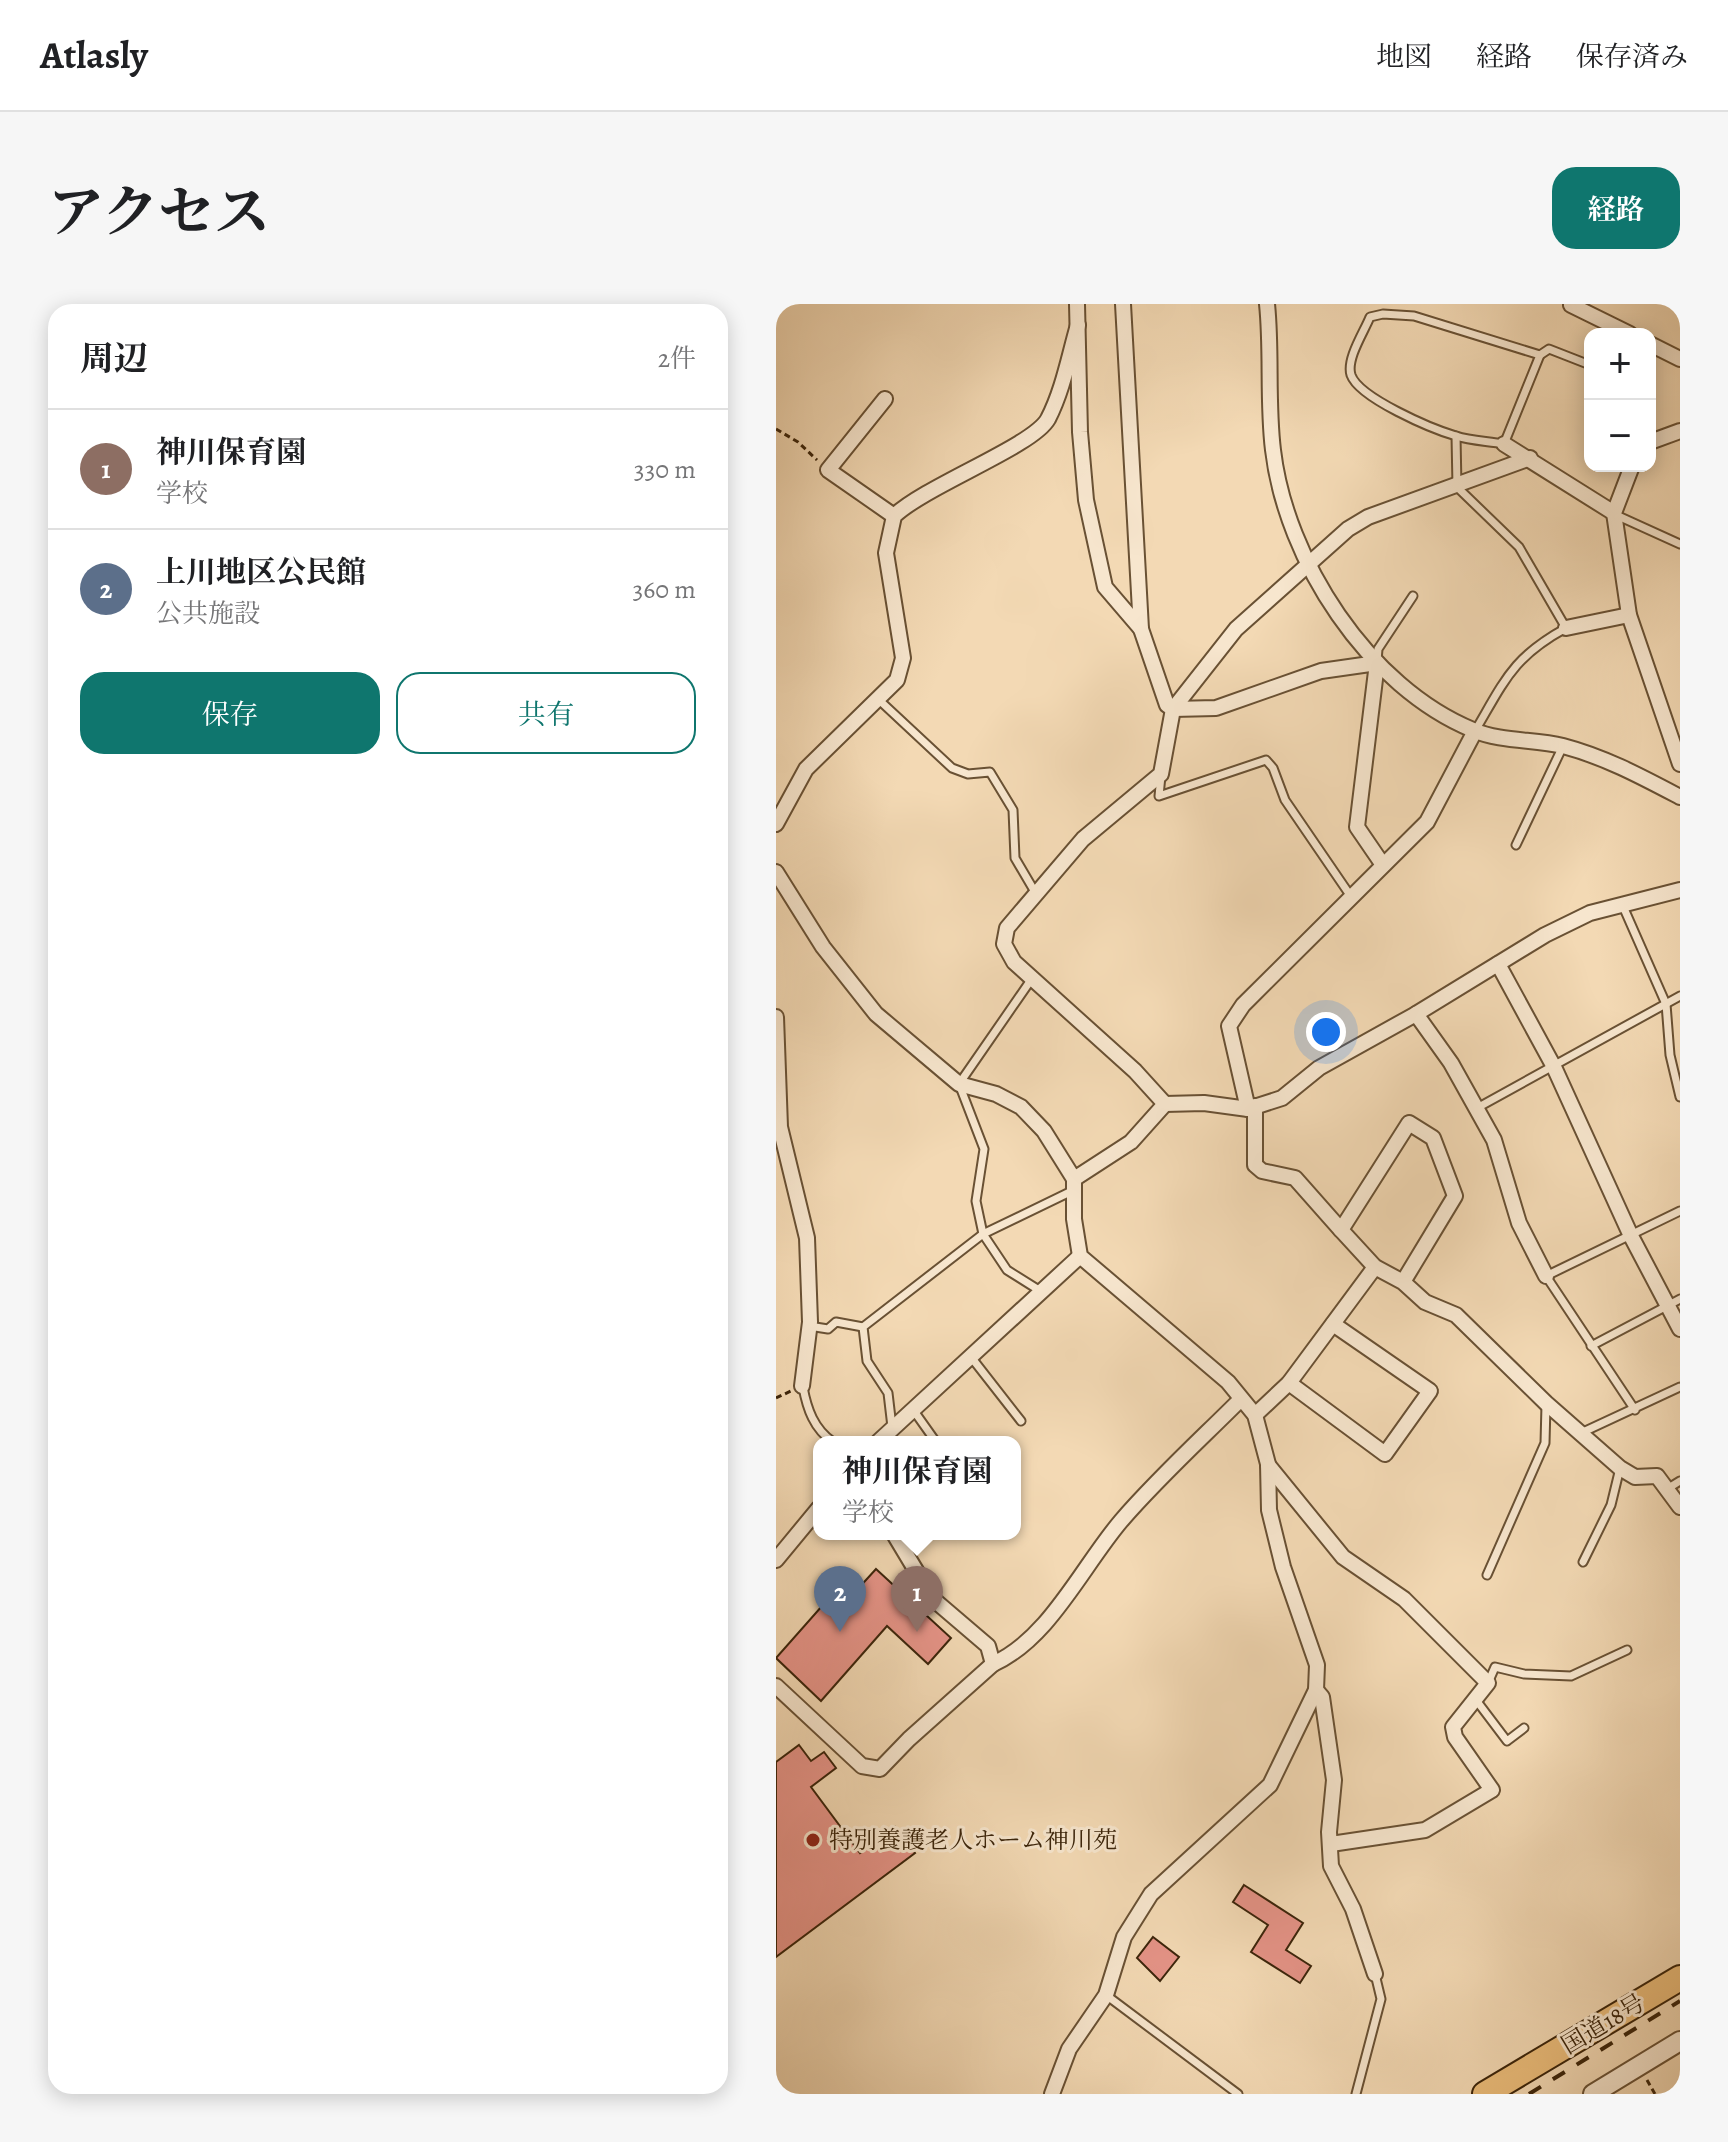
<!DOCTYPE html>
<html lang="ja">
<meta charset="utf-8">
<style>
:root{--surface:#fff;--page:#f6f6f6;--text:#202124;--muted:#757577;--line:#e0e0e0;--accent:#0f766e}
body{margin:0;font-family:Alegreya,"Noto Serif JP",serif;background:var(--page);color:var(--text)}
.controls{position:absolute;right:24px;top:24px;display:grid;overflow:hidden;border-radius:16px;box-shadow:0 4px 20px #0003}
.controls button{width:72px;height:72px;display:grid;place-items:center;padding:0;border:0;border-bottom:2px solid var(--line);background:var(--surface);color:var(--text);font:40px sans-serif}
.you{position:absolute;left:550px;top:728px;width:28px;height:28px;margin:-20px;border:6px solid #fff;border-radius:50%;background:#1a73e8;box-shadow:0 0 0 12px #1a73e833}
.badge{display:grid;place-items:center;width:52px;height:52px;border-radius:50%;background:var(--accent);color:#fff;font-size:26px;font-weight:700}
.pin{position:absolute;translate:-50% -66px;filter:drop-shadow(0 2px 4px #0008)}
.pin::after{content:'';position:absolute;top:42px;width:28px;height:24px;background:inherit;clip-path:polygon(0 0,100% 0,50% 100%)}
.popup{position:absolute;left:37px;top:1132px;width:208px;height:104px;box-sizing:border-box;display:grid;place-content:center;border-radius:16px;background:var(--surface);filter:drop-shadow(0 2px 6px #0005);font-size:26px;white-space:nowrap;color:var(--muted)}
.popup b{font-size:30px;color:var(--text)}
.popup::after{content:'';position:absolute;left:50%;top:100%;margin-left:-16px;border:16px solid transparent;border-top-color:var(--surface)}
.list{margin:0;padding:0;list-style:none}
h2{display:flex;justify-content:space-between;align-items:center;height:104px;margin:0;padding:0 32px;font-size:34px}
h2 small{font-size:26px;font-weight:400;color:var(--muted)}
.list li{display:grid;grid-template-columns:52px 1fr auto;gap:24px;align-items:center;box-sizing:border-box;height:120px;padding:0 32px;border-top:2px solid var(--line)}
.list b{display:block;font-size:30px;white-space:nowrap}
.list p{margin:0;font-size:26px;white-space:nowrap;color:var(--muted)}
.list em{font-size:26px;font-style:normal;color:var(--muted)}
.actions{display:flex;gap:16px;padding:24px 32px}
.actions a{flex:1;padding:18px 0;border:2px solid var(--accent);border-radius:24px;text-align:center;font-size:28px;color:var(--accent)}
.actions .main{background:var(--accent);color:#fff}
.map{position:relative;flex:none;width:904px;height:1790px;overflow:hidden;border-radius:24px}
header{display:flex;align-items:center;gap:48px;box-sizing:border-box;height:112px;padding:0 40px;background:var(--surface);border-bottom:2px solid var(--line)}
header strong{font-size:38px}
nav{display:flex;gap:44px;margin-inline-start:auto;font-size:28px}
.intro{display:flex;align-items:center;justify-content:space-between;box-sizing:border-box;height:192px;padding:0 48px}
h1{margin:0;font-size:56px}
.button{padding:20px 36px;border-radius:24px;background:var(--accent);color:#fff;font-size:28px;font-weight:700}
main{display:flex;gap:48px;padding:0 48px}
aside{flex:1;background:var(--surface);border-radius:24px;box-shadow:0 4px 20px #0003}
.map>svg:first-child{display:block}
.building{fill:#e59387;stroke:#3b240a;stroke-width:2}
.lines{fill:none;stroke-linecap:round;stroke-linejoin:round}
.service-casing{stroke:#695134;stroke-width:11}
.minor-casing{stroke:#695134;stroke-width:18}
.tertiary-casing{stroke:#695134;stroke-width:22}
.trunk-casing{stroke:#3b240a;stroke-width:28}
.path{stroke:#3b240a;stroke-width:3;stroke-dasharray:6 4;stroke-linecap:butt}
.service{stroke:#f7e6ce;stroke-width:7}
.minor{stroke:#f7e6ce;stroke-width:14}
.tertiary{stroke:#f7e6ce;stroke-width:18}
.trunk{stroke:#eabc7a;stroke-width:24}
.rail{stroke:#3b240a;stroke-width:4;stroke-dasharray:14 14;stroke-linecap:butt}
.poi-dot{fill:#8f2418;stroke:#f7e6ce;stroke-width:3}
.labels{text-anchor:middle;stroke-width:6;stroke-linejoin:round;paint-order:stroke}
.poi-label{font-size:24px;fill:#3b240a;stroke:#f7e6ce;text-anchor:start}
.street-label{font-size:24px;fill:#3b240a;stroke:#f7e6ce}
</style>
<header>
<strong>Atlasly</strong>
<nav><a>地図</a><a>経路</a><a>保存済み</a></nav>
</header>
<div class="intro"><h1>アクセス</h1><a class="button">経路</a></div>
<main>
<aside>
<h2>周辺<small>2件</small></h2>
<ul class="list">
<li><span class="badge" style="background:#8d6e63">1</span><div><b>神川保育園</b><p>学校</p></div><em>330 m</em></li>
<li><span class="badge" style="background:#5c6f8a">2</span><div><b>上川地区公民館</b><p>公共施設</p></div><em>360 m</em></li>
</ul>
<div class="actions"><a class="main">保存</a><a>共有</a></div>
</aside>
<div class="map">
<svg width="904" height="1790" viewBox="0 0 904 1790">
<rect width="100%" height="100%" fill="#f3d9b4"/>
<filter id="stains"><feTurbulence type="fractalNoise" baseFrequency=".0025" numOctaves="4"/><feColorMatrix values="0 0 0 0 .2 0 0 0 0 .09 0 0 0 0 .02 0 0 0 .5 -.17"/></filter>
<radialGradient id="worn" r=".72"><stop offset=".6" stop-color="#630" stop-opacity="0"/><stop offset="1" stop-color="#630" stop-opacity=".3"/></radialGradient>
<g class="building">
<polygon points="100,1265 175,1334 152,1360 111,1322 45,1397 0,1354 69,1276 80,1287"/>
<polygon points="23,1441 35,1457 48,1448 60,1464 35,1483 84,1549 119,1523 139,1549 0,1653 0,1458"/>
<polygon points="468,1581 527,1619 510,1646 535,1662 524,1679 475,1648 492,1621 457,1598"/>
<polygon points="377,1633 403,1653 384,1677 361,1654"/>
</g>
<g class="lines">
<defs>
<g id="service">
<path d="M607,10l31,2 126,39 -36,89c-15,-3 -33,-3 -48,-8 -24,-7 -97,-38 -105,-61 -5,-16 13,-43 19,-58z"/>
<polyline points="764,51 773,45 814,61"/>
<path d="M680,132l1,51 62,60 47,81c-53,29 -61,52 -91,103"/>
<polyline points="840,211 904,240"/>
<polyline points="601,357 602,345 637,292"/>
<polyline points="102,395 176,464 192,470 214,468 237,506 239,554 259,588"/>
<polyline points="385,472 383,492 490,456 497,464 509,496 576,594"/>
<polyline points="740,541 787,442"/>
<polyline points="846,600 890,700 894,751 904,793"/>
<polyline points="257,673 183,780 208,845 200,897 207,930 231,966 266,988"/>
<polyline points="701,804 904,692"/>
<polyline points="33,1022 52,1025 60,1018 87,1023"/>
<polyline points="815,1042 904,995"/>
<polyline points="195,1053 245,1117"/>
<path d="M27,1083c4,22 11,42 30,55"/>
<polyline points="859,1106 770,972 904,907"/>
<polyline points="138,1107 160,1138"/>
<polyline points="116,1123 112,1089 91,1057 87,1023 207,930 298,886"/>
<polyline points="805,1129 904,1083"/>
<polyline points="891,1185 904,1177"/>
<polyline points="807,1258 835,1201 844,1164"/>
<polyline points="711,1271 769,1139 770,1101"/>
<polyline points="712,1379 719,1363 748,1370 795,1372 851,1346"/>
<polyline points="700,1396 731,1437 748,1424"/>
<polyline points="330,1691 462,1790"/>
<polyline points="580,1790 605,1695 599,1670"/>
</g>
<g id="minor">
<polyline points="301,0 304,128 310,196 329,283 365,325"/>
<polyline points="347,0 365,325 391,401 397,405 440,404 545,367 601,359"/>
<path d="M491,0c5,48 0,97 6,146 13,110 95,237 200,280 28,12 61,9 90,16 42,11 79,31 117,51"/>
<polyline points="795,1 854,30"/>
<polyline points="874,40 904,55"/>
<polyline points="109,95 52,166 118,212"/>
<polyline points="874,138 904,127"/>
<polyline points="728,140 838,209"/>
<polyline points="754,154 592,213 572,225 460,325 397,405 385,470 307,535 231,624 228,640 238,658 359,767 389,800 428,799 472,805 506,794 543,764 640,710 769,631 814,609 904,586"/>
<polyline points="856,162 838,209 853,311 904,460"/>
<polyline points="790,324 853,311"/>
<polyline points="601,359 581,523 607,561"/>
<path d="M0,520l30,-55 91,-89 6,-22 -17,-105 8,-37c33,-31 139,-70 154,-97 15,-29 21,-63 30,-94"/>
<polyline points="0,568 47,643 100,710 183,780 220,790 245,803 268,827 298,875 298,915 304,952 452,1078 479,1111 492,1160 493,1206 507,1263 541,1361 540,1386 494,1481 375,1590 348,1633 330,1691 293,1745 276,1790"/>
<polyline points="722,660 778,763 855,932 904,1025"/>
<polyline points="640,710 675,759 718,836 743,919 770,972"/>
<polyline points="0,713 4,823 31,934 34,1018 26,1082"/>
<polyline points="479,802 479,861 486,867 519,874 565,926"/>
<polyline points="472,805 453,722 467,701 651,518 699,427"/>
<polyline points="298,875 355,838 389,800"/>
<polyline points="627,978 679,892 657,834 633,819 565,926 599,963 627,978 649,998 680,1011 770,1099 844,1164 859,1173 881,1172 904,1203"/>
<polyline points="513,1079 609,1150 654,1087 557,1020"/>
<polyline points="479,1111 513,1079 599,963"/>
<polyline points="102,1138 304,952"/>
<polyline points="492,1161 567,1253 628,1295 712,1379 677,1423 679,1433 716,1486 649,1526 555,1540"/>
<path d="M118,1230l39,65 55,47 5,18c56,-25 89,-97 128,-143 37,-43 80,-82 120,-122"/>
<polyline points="0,1256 43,1204"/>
<polyline points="0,1382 86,1462 104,1465 133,1435 217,1360"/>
<polyline points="540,1386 546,1393 558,1476 553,1528 555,1562 577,1605 599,1670"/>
</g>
<polyline id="tertiary" points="817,1790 904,1737"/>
<polyline id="trunk" points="709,1790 904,1674"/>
</defs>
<use href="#service" class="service-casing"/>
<use href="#minor" class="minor-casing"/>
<use href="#tertiary" class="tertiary-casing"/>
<use href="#trunk" class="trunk-casing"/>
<g class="path">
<polyline points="0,125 22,138 41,156"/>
<polyline points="0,1094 15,1087"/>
<polyline points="871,1776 879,1790"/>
</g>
<use href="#service" class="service"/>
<use href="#minor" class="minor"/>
<use href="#tertiary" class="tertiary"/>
<use href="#trunk" class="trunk"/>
<polyline class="rail" points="753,1790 904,1697"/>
</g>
<circle class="poi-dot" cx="37" cy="1536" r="8"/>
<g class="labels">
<g class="poi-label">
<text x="53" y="1544">特別養護老人ホーム神川苑</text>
</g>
<g class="street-label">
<text transform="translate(827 1720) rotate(-31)" y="8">国道18号</text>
</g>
</g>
<rect width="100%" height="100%" filter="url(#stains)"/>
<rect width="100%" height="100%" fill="url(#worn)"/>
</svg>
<div class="controls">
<button>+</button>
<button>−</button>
</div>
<div class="you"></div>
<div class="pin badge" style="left:141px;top:1328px;background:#8d6e63">1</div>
<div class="popup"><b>神川保育園</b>学校</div>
<div class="pin badge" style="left:64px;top:1328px;background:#5c6f8a">2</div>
</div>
</main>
